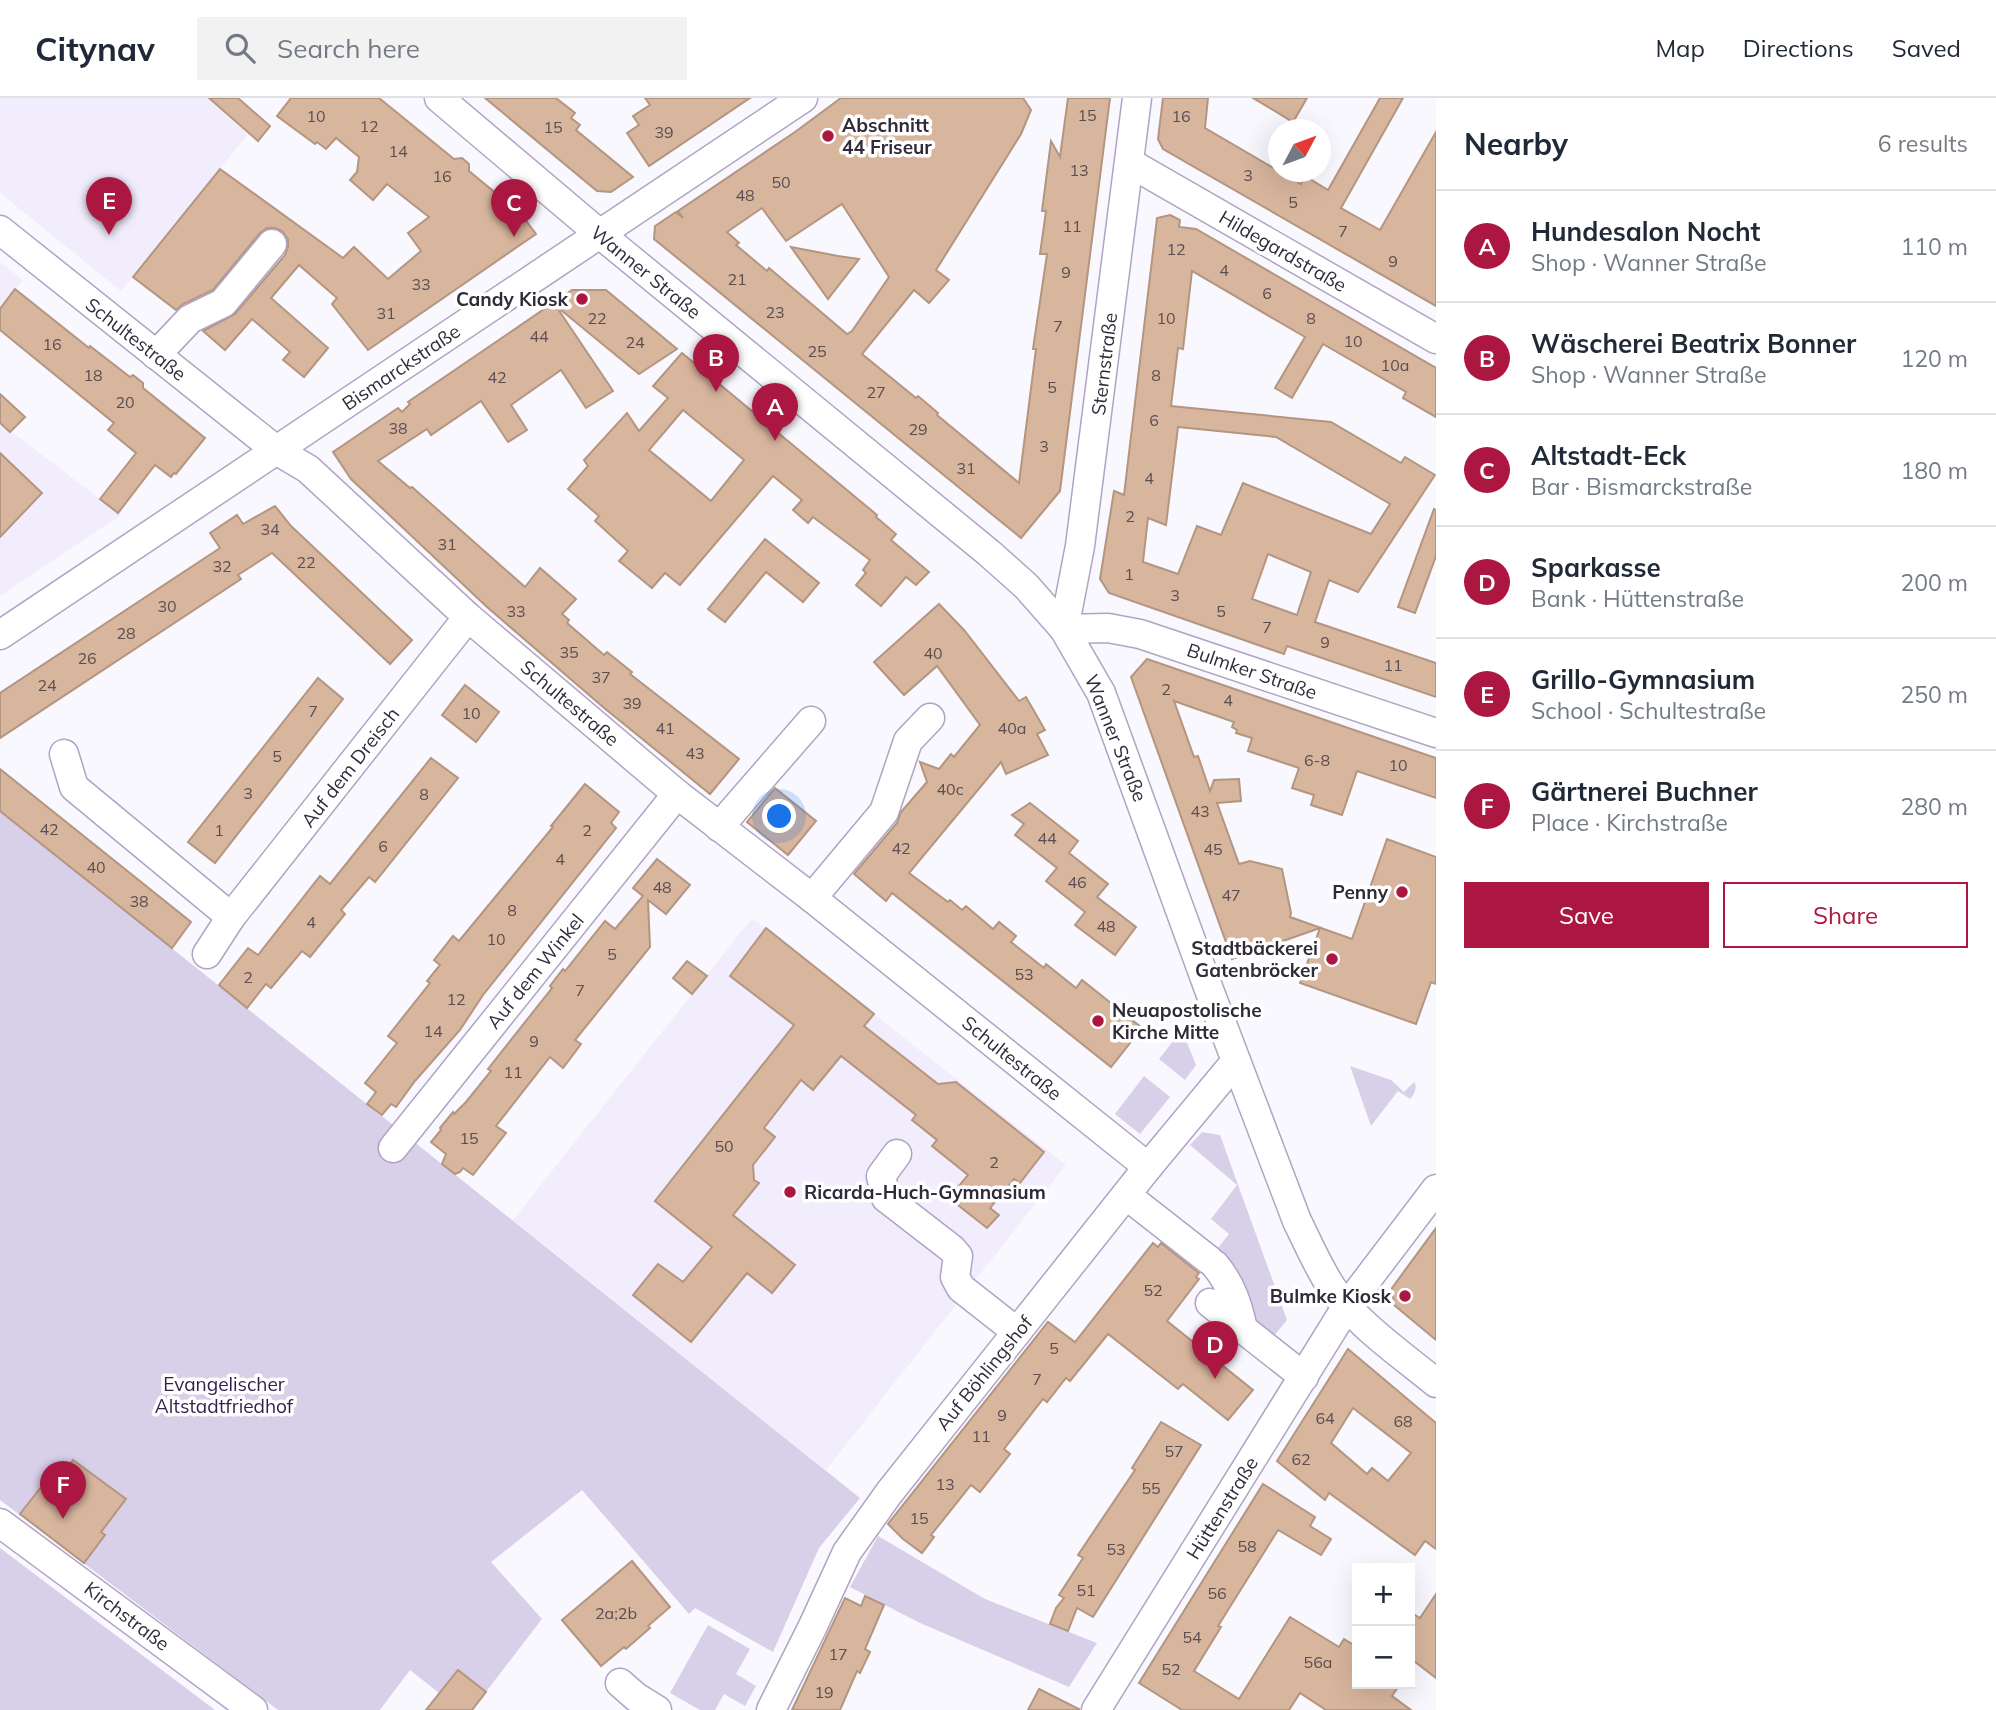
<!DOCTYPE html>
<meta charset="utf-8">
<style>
:root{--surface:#fff;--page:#f2f2f3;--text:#1f2937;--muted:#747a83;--line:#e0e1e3;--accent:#ab1741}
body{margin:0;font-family:Mulish,sans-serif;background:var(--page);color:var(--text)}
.controls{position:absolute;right:21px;bottom:21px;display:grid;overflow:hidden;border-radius:0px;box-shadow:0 7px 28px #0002}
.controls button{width:63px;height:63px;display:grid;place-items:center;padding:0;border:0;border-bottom:2px solid var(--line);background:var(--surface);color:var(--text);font:35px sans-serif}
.compass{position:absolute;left:1268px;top:21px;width:63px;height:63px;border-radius:50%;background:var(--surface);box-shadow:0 7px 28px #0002;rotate:49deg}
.you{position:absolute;left:780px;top:719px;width:24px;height:24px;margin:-18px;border:5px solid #fff;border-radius:50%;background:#1a73e8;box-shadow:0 0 0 10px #1a73e833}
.badge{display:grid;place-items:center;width:46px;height:46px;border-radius:50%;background:var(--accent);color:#fff;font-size:23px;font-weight:700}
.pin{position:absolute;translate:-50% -58px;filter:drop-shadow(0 2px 4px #0008)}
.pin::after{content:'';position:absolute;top:37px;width:24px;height:21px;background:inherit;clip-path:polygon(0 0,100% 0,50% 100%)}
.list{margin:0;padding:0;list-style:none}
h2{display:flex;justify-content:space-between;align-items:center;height:91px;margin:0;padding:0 28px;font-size:30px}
h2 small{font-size:23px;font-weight:400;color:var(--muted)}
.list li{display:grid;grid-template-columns:46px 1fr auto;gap:21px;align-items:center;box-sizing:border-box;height:112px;padding:0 28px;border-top:2px solid var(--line)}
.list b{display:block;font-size:26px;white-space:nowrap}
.list p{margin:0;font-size:23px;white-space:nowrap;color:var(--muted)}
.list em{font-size:23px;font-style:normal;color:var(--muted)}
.actions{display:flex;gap:14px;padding:21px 28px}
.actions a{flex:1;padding:16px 0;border:2px solid var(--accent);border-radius:0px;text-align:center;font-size:24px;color:var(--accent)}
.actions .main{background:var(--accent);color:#fff}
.icon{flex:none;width:38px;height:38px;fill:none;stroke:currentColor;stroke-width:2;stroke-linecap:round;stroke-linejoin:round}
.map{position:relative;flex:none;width:1436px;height:1612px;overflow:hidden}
header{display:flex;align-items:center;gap:42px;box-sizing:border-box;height:98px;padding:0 35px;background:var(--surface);border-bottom:2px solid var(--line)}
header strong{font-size:33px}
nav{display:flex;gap:38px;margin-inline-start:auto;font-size:24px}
.search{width:490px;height:63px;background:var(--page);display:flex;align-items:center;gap:18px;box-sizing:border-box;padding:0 24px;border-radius:0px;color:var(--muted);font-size:26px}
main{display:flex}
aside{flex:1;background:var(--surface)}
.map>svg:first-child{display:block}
.built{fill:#f2edfd}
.green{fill:#d8cfe9}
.building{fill:#d8b59d;stroke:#b39580;stroke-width:2;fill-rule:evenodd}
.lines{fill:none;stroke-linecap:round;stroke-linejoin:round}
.minor-casing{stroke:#afa4c4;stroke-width:31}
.minor{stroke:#fff;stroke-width:28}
.poi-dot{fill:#ab1741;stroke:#fff;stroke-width:2.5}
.labels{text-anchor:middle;stroke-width:7;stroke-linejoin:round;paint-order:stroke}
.number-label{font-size:16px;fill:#5a4e51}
.poi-label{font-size:19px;font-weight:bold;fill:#302b38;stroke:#fff;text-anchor:end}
.street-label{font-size:19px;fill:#302b38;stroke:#fff}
.park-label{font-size:19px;fill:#311e4b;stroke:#fff}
</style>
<header>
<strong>Citynav</strong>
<div class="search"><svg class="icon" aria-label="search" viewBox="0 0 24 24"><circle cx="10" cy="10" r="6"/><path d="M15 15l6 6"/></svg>Search here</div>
<nav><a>Map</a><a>Directions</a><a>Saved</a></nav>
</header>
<main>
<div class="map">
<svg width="1436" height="1612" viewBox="0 0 1436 1612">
<rect width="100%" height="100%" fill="#faf8ff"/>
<g class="built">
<polygon points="0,0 207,0 248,36 121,193 0,95"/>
<polygon points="0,164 23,182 0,211"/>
<polygon points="0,325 121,417 0,498"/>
<polygon points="752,820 1066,1067 826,1372 513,1122"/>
</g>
<g class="green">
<polygon points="0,713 860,1400 819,1450 773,1554 695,1510 689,1516 582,1392 491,1464 542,1521 472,1612 458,1610 410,1572 380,1612 278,1612 0,1402"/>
<polygon points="1182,932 1196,967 1185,982 1159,961"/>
<path d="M1350,968l41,14 13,12 10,-10c4,5 0,13 -4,17l-12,-8 -27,35z"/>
<polygon points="1144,978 1170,999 1140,1036 1115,1016"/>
<polygon points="1202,1034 1220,1037 1287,1222 1273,1239 1256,1228 1236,1174 1218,1150 1229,1136 1211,1121 1237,1087 1190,1047"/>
<polygon points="878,1438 985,1501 1097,1545 1069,1589 920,1525 850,1489"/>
<polygon points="0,1450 215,1612 0,1612"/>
<polygon points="708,1527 750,1551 736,1576 756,1588 745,1608 724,1596 715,1612 700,1612 670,1595"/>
</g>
<g class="building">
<polygon points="209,0 238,0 270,28 258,43"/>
<polygon points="291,0 379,0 454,61 462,60 469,66 469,73 521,116 536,136 368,252 332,206 337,200 299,167 271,200 328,250 304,279 283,262 290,254 252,221 225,252 203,233 235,216 285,157 288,149 288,141 282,133 275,130 267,130 260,135 213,192 183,206 176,212 133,179 220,71 343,160 354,149 388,181 421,153 408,135 429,119 387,86 373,102 350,82 357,74 359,59 336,40 326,51 317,44 315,46 277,18"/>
<polygon points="485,0 556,0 575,15 571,20 580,27 576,32 633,79 611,94 597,93"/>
<polygon points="645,0 750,0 649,68 627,35 639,27 633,18 650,7"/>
<path d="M841,0h182l8,12 -10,24 -85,136 13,10 -20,23 -15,-13 -52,64 54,44 2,-2 20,17 -1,2 82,68 17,-134h-3l14,-95h-7l6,-43h-4l9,-70 9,16 8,-59h42l-50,393 -39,47 -367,-299 1,-13 21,-14 7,6 -5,-7 117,-79zM842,106l47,73 -37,54 -5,3 -78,-66 -2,3 -31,-26 3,-2 -12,-11 35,-24 24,33z"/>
<polygon points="1163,0 1208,0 1205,30 1301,86 1305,78 1328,92 1380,0 1403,0 1341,110 1380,132 1436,34 1436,208 1163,51 1158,41"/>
<polygon points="1253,0 1307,0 1293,24"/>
<path d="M1170,117l10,5 -1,7 17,2 240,139v49l-33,-19 3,-6 -83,-48 -31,54 -17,-10 30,-51 -113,-66 -9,78 -5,-1 -7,58 160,16 70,41 4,-6 30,18 -77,117 -29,-12 -14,42 121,41v34l-149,-51 -3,8 -175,-61 -9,-14 14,-88 10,4 33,-277zM1178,329l98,10 114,67 -19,30 -128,-51 -22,52 -24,-9 -19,48 -35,-12 5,-44 18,7zM1268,456l43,18 -14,43 -45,-16z"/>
<polygon points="791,149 838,158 859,161 828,201"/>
<polygon points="15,191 89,250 90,248 130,279 133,277 143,285 143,290 205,340 176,376 174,375 171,379 155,367 118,415 100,401 136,355 108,332 114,325 0,232 0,211"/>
<polygon points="572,192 606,192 677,251 639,276 556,208 613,293 586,310 561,272 511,307 527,332 508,344 481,303 431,337 427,331 378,363 410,390 412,389 525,489 540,470 576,501 562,516 569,522 567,525 604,557 607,554 632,574 630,576 739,661 710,696 603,609 487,509 351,381 333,354 398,310 402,314 410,306 408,304"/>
<path d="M682,255l195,162 -1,2 20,17 -5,6 38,32 -13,13 -10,-8 -25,29 -25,-21 10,-12 -3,-3 7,-10 -57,-43 -5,6 -15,-13 9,-10 -29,-24 -93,109 -15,-12 -13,15 -33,-27 9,-10 -33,-30 4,-5 -31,-27 20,-23 -4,-6 43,-47 12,18 29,-33 -15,-12zM683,312l61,50 -33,41 -62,-51z"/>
<polygon points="0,296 25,319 10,334 0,325"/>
<polygon points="0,355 42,395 0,439"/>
<polygon points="275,408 291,428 412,542 390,566 272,455 238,477 241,481 0,640 0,595 220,450 210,435 237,417 243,426"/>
<polygon points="1434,411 1436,412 1436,458 1415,515 1398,509"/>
<polygon points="765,441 819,485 803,504 766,474 725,524 708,511"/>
<polygon points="939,506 964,532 1019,603 1026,599 1045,632 1037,636 1048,657 1006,676 1001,664 909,775 948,804 950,802 962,812 966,808 993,831 999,824 1016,838 1011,844 1044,870 1046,866 1076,890 1082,882 1142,930 1111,969 892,795 886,803 854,776 897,725 901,714 927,684 920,664 939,671 951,656 954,659 980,627 937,568 904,597 874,564"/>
<polygon points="1147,561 1436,660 1436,700 1357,673 1342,717 1311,707 1314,697 1292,690 1299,670 1248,653 1252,640 1236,635 1237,632 1232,629 1234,624 1174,603 1194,659 1198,658 1210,693 1214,682 1239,681 1241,703 1217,705 1239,766 1250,763 1282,771 1291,815 1290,819 1352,841 1387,741 1436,759 1436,886 1431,884 1416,926 1300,885 1320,830 1232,861 1131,579"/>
<polygon points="318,580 343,601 215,765 188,744"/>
<polygon points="465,587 499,614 476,644 442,617"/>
<polygon points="431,660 458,680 375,784 369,779 341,812 345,816 310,859 302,853 271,890 266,886 247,910 219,887 248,850 258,857 320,778 330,786"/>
<polygon points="0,671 191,824 172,850 0,713"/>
<polygon points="585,686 619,714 611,725 616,730 483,897 460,932 415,983 396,1009 391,1006 382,1017 367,1006 376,994 365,985 397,945 388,938 430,885 427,883 440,867 434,862 453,838 459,843 553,729 551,728"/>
<polygon points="775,690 816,723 788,757 747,724"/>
<polygon points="1030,705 1078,743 1069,755 1108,786 1097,799 1136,829 1115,857 1075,827 1085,814 1046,783 1057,770 1015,737 1024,726 1012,717"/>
<polygon points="657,761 690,787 666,816 648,802 650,849 575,942 581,946 563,970 550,959 496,1028 506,1035 473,1077 463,1070 460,1074 455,1076 442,1066 446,1056 431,1044 441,1032 440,1030 453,1014 454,1016 466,1004 491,973 488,971 552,890 550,888 563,871 565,873 605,823 615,831 643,798 633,790"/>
<polygon points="766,830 874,916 864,928 938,986 956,984 1044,1054 1020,1085 1014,1081 990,1110 999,1117 987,1130 949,1100 968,1077 932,1048 937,1042 912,1022 916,1017 841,958 813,992 801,982 764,1030 775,1039 753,1067 754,1082 759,1085 733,1117 795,1167 772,1195 747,1175 691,1244 633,1197 658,1166 683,1184 712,1149 655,1103 794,927 730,878"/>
<polygon points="687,863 707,878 692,896 673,880"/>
<polygon points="1436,1130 1436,1242 1394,1207 1392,1190"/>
<polygon points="1153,1145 1158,1149 1161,1145 1199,1175 1196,1179 1199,1181 1167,1223 1253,1292 1228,1322 1183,1286 1178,1291 1108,1236 1070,1283 1066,1280 1047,1304 1043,1301 1004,1351 1010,1356 980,1394 971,1387 931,1437 934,1439 922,1455 903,1441 888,1426 1048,1224 1075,1244"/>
<path d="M1348,1251l88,74v126l-11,-8 -10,14 -86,-62 -4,7 -48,-39zM1353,1310l58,45 -23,28 -16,-13 -5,6 -36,-31z"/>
<polygon points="1161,1324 1201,1347 1093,1519 1077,1510 1068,1533 1050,1526 1056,1510 1064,1500 1059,1497 1083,1460 1078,1457 1135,1372 1132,1370"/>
<polygon points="73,1362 126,1401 101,1434 105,1437 84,1465 20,1416 45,1384 53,1389"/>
<polygon points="1263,1386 1315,1419 1310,1428 1331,1441 1321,1457 1278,1432 1218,1528 1221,1529 1194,1573 1239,1601 1290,1519 1339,1549 1344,1541 1357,1549 1357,1586 1400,1586 1392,1598 1411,1612 1326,1612 1300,1595 1289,1612 1182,1612 1139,1585"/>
<polygon points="632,1463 670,1509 648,1528 650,1530 626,1551 624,1549 601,1568 562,1522"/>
<polygon points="1436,1496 1436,1580 1410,1560 1410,1514 1420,1520"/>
<polygon points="865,1498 884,1507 865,1551 870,1554 860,1575 857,1573 840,1612 792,1612 845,1500 861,1508"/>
<polygon points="458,1572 486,1594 472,1612 426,1612"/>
<polygon points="1039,1591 1079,1611 1079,1612 1028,1612"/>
</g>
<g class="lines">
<defs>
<g id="minor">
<path d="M439,0l162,137 388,318 37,33 38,43 37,64 107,294 89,234c11,22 21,46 35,67 25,36 70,67 104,95"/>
<polyline points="1130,65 1436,241"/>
<polyline points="0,132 276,352 308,371 468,519 677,696 812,800 1148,1069"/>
<polyline points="156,257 190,221 223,205 272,146"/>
<polyline points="1064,531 1080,448 1137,0"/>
<polyline points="1064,531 1108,530 1140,536 1436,635"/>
<polyline points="0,537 803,0"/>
<polyline points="64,656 74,689 231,819"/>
<polyline points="719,729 811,623"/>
<polyline points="812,800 884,714 908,643 930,620"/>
<polyline points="207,856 231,819 468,519"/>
<polyline points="393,1050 677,696"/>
<polyline points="897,1056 881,1078 886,1100 952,1151 958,1158 955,1179 961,1190 1017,1234"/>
<polyline points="1126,1097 1209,1162"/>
<path d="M1215,1167c16,19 23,40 28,64"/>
<polyline points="1210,1205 1304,1279"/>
<polyline points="0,1425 253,1612"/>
<polyline points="620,1585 636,1599 657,1612"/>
<polyline points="771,1612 812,1530 847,1454 889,1395 1148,1069 1236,963"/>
<polyline points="1096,1612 1347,1208 1436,1091"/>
</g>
</defs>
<use href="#minor" class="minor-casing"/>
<use href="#minor" class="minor"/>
</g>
<g class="poi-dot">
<circle cx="828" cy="38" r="7"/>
<circle cx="582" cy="201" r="7"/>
<circle cx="1402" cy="794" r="7"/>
<circle cx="1332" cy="861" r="7"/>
<circle cx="1098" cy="923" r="7"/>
<circle cx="790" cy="1094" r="7"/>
<circle cx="1405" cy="1198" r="7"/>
</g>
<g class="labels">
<g class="number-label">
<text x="1087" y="23">15</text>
<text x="316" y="24">10</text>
<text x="1181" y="24">16</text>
<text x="369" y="34">12</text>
<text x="553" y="35">15</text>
<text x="664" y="40">39</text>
<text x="398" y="59">14</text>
<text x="1079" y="78">13</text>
<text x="1248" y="83">3</text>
<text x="442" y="84">16</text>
<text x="781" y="90">50</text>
<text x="745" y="103">48</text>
<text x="1293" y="110">5</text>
<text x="1072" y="134">11</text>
<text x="1343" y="139">7</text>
<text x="1176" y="157">12</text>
<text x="1393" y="169">9</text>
<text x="1224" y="178">4</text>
<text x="1066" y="180">9</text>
<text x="737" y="187">21</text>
<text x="421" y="192">33</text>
<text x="1267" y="201">6</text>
<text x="775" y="220">23</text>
<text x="386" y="221">31</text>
<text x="597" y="226">22</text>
<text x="1166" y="226">10</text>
<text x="1311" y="226">8</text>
<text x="1058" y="234">7</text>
<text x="539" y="244">44</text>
<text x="1353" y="249">10</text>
<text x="635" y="250">24</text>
<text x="52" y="252">16</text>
<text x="817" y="259">25</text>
<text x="1395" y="273">10a</text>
<text x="93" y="283">18</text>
<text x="1156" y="283">8</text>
<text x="497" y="285">42</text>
<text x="1052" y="295">5</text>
<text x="876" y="300">27</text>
<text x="125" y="310">20</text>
<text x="1154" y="328">6</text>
<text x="398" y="336">38</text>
<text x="918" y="337">29</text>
<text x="1044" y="354">3</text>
<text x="966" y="376">31</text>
<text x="1149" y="386">4</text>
<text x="1130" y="424">2</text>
<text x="270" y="437">34</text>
<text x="447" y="452">31</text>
<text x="306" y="470">22</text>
<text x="222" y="474">32</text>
<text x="1129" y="482">1</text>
<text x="1175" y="503">3</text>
<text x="167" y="514">30</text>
<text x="516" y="519">33</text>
<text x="1221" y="519">5</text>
<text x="1267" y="535">7</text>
<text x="126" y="541">28</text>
<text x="1325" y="550">9</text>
<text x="569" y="560">35</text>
<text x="933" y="561">40</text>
<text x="87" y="566">26</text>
<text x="1393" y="573">11</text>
<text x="601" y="585">37</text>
<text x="47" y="593">24</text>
<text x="1166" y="597">2</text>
<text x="1228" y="608">4</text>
<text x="632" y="611">39</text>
<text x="313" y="619">7</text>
<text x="471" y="621">10</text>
<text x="665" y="636">41</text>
<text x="1012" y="636">40a</text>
<text x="695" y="661">43</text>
<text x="277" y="664">5</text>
<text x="1317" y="668">6-8</text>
<text x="1398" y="673">10</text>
<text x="950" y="697">40c</text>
<text x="248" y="701">3</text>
<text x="424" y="702">8</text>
<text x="1200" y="719">43</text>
<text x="49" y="737">42</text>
<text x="219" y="738">1</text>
<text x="587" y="738">2</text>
<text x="1047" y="746">44</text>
<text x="383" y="754">6</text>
<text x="901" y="756">42</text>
<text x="1213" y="757">45</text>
<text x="560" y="767">4</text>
<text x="96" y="775">40</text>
<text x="1077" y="790">46</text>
<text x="662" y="795">48</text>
<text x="1231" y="803">47</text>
<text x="139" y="809">38</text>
<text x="512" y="818">8</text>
<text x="311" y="830">4</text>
<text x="1106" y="834">48</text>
<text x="496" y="847">10</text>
<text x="612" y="862">5</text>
<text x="1024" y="882">53</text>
<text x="248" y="885">2</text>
<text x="580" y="898">7</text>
<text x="456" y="907">12</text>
<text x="433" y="939">14</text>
<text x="534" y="949">9</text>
<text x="513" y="980">11</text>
<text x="469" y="1046">15</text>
<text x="724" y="1054">50</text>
<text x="994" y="1070">2</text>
<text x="1153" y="1198">52</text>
<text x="1054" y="1256">5</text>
<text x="1037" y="1287">7</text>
<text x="1002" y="1323">9</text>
<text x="1325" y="1326">64</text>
<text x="1403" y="1329">68</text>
<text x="981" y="1344">11</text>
<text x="1174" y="1359">57</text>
<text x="1301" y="1367">62</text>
<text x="945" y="1392">13</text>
<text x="1151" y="1396">55</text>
<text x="919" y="1426">15</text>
<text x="1247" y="1454">58</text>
<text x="1116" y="1457">53</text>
<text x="1086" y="1498">51</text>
<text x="1217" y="1501">56</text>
<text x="616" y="1521">2a;2b</text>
<text x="1192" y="1545">54</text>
<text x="838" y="1562">17</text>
<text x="1318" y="1570">56a</text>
<text x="1171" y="1577">52</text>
<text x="824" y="1600">19</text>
</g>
<g class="poi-label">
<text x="842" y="34" text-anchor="start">Abschnitt<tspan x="842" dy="22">44 Friseur</tspan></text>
<text x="568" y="208">Candy Kiosk</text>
<text x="1388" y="801">Penny</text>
<text x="1318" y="857">Stadtbäckerei<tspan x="1318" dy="22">Gatenbröcker</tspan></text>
<text x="1112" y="919" text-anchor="start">Neuapostolische<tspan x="1112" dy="22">Kirche Mitte</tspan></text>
<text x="804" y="1101" text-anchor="start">Ricarda-Huch-Gymnasium</text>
<text x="1391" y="1205">Bulmke Kiosk</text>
</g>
<g class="street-label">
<text transform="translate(1283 153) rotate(30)" y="7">Hildegardstraße</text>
<text transform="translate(646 174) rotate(39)" y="7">Wanner Straße</text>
<text transform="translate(136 241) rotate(38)" y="7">Schultestraße</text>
<text transform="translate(1104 266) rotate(-83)" y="7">Sternstraße</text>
<text transform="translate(401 269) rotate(-34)" y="7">Bismarckstraße</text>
<text transform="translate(1252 573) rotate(19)" y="7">Bulmker Straße</text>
<text transform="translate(570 605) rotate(40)" y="7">Schultestraße</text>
<text transform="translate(1116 640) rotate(68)" y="7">Wanner Straße</text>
<text transform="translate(350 669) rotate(-52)" y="7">Auf dem Dreisch</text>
<text transform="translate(535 873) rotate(-51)" y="7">Auf dem Winkel</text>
<text transform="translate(1012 960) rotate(39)" y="7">Schultestraße</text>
<text transform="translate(984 1275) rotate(-51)" y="7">Auf Böhlingshof</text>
<text transform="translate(1222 1410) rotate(-58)" y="7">Hüttenstraße</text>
<text transform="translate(127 1518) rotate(37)" y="7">Kirchstraße</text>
</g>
<g class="park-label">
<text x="224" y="1293">Evangelischer<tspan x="224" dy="22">Altstadtfriedhof</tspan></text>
</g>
</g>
</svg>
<div class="controls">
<button>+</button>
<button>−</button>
</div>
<svg class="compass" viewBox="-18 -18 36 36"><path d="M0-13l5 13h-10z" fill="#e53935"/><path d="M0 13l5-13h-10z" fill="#747a83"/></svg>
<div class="you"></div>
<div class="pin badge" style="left:775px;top:343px">A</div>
<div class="pin badge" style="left:716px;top:294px">B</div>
<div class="pin badge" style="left:514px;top:139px">C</div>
<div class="pin badge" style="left:1215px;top:1281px">D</div>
<div class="pin badge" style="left:109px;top:137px">E</div>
<div class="pin badge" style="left:63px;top:1421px">F</div>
</div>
<aside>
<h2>Nearby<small>6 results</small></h2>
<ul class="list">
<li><span class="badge">A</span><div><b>Hundesalon Nocht</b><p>Shop · Wanner Straße</p></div><em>110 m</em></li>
<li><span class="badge">B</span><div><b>Wäscherei Beatrix Bonner</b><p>Shop · Wanner Straße</p></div><em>120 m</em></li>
<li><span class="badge">C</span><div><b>Altstadt-Eck</b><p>Bar · Bismarckstraße</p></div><em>180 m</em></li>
<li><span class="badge">D</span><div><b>Sparkasse</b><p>Bank · Hüttenstraße</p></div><em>200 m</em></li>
<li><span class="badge">E</span><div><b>Grillo-Gymnasium</b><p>School · Schultestraße</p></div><em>250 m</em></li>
<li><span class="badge">F</span><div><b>Gärtnerei Buchner</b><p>Place · Kirchstraße</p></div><em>280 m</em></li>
</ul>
<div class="actions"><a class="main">Save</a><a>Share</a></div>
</aside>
</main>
